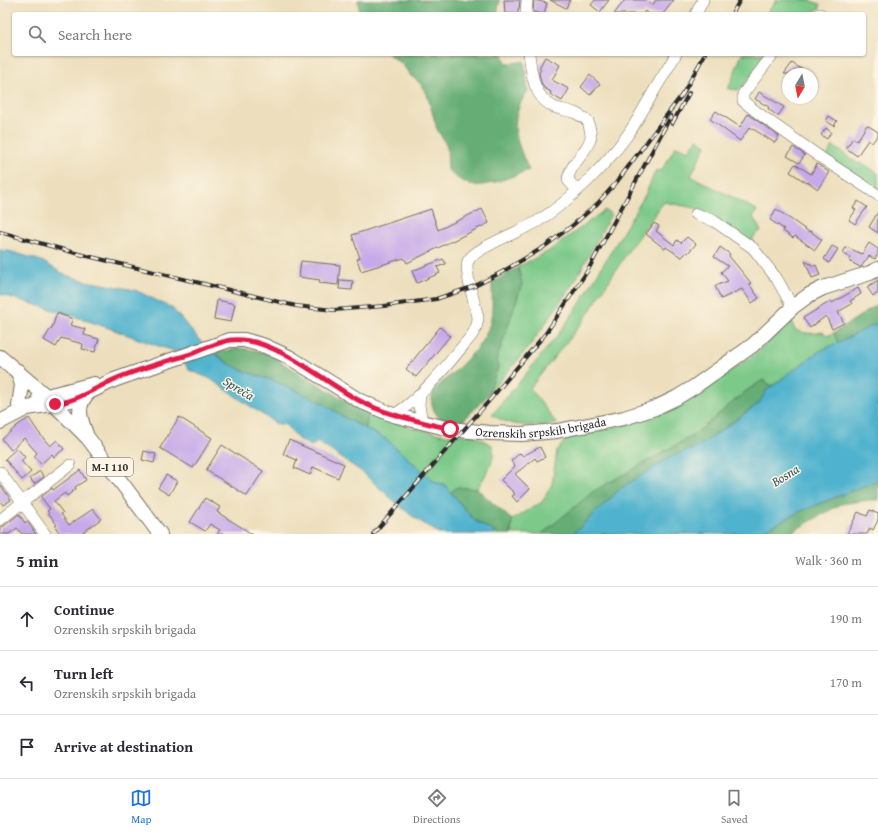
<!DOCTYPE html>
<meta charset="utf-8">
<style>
:root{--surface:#fff;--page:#f7f7f7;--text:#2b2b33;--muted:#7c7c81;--line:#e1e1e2;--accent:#1a73e8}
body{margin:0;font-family:"Gentium Book Plus",serif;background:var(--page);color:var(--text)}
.compass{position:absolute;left:782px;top:68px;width:36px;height:36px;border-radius:50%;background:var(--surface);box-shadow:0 1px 3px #0004;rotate:190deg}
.stop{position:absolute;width:12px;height:12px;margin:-9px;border:3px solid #e11d48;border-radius:50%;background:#fff}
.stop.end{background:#e11d48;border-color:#fff;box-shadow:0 1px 4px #0008}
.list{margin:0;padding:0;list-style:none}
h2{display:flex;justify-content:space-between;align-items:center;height:52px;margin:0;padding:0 16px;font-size:17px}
h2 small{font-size:13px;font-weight:400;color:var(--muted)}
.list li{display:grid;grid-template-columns:26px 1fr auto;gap:12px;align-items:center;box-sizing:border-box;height:64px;padding:0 16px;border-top:1px solid var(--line)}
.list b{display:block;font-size:15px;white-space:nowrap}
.list p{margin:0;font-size:13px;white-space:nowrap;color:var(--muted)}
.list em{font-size:13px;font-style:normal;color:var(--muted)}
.icon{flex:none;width:22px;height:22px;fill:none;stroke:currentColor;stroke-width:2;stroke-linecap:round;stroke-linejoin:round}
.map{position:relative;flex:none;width:878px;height:534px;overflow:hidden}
.search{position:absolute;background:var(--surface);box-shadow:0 1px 3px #0004;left:12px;right:12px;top:12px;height:44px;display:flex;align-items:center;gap:10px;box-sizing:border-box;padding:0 14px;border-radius:4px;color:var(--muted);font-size:15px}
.sheet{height:244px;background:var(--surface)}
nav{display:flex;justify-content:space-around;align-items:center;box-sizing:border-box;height:56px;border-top:1px solid var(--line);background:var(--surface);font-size:11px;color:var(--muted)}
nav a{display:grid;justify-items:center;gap:2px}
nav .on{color:var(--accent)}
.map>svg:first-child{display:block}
.green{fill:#7cc989;stroke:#547a5a}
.forest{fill:#65ad75;stroke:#486c50}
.water{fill:#4fb2ce;stroke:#3d6e7c}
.building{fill:#c6a9e9}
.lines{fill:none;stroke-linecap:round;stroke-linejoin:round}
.minor-casing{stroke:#6f6a5e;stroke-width:12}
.major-casing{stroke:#6f6a5e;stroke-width:16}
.minor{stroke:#fff;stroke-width:11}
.major{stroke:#fff;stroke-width:14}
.rail-casing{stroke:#2b2b2b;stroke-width:4}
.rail{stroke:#fcf5e5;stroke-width:2.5;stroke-dasharray:8;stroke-linecap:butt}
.route{stroke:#e11d48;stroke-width:5}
.labels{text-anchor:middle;stroke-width:3;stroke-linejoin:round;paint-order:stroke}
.shield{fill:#fcf5e5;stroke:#6a6863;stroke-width:1}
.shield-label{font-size:11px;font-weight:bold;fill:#2b2b2b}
.street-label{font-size:12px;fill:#2b2b2b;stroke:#fcf5e5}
.water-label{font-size:13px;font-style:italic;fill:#385a64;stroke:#fcf5e5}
</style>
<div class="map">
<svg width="878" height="534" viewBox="0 0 878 534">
<rect width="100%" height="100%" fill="#fcf5e5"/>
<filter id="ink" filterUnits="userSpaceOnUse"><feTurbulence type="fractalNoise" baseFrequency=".025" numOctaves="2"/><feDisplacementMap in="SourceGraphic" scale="8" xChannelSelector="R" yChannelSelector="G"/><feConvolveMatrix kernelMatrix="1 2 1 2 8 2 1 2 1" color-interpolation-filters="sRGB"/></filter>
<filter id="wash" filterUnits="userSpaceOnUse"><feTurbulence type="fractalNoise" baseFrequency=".012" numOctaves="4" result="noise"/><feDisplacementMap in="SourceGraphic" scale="16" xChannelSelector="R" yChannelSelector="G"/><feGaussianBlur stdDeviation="0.9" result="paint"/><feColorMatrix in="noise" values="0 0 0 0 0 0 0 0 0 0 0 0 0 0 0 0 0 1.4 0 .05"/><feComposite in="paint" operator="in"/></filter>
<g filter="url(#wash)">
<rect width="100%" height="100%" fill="#eddfbd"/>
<g class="green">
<polygon points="777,0 809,0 820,4 820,8 810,14 766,14"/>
<polygon points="742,54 767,54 740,90 728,89"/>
<path d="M697,139l9,6 -15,31 66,34 -4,7 8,14c-6,3 -9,7 -9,13l-38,-27 -19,-9 -31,-6 -32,43 -48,75 -54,68 27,36c-27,1 -41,5 -65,-9l65,-79 22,-31 66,-110 11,-25 5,1 15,-25 13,5z"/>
<polygon points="833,146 859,164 861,162 878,173 878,192 827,156"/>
<polygon points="605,210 611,214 576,279 532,343 488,395 498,367 497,358 522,284 518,267 549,251"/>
<path d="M791,321l4,9c10,4 17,4 28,2l4,4 7,-3 4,10 -20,9 -46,34 -9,-6 -18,12 -51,43 -100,56 -52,43h-31l1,-14 30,-18 10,-18 5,-33 11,-14 47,-10 47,-14 33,-18 59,-40z"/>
<path d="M368,412l45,16 33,7h27l19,10c5,17 -7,30 -15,44l-20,-2 -6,5 -7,-8 -8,-1 -50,-44 -20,-10z"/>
</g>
<g class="forest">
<polygon points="358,0 500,0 497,14 359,14"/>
<path d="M388,54h115l3,10 18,-3 4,30c-21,27 -12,51 1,79 -14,5 -41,17 -54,15 -11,-1 -20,-8 -27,-15l-1,-24 -10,-17 -10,-35 -8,-12 -8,-6 -9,-12z"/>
<path d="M518,267l4,17 -25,74 1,9 -10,28 -25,26 -13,-1 -11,-2c-8,-11 -9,-14 -5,-28 20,-19 53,-43 57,-72 2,-11 1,-24 1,-35z"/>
<polygon points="878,304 878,323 838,343 834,333"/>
<polygon points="240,348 253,350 267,354 348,402 368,412 366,429 345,418 321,402 277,382 241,370 226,362 215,353"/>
<polygon points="763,380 772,386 767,390 759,403 699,446 672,456 621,488 573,534 542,534 594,491 694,435 745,392"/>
<polygon points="878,480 878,500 868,500 841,504 788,534 757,534 799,512"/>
<polygon points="457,487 477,489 512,520 511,534 498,534 474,520 451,492"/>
</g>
<g class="water">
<path d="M0,250l9,1 33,10 23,14 21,6 49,9 37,18 31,36 23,18 15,8 36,12 44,20 24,16 41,21 50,44 8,1 30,36 24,14h-58l-28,-18 -26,-22 -24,-22 -44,-30 -7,4 -13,-7 -12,-14 -11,-2 -66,-45 -20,-8 -11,-18c-29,-8 -56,-20 -84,-29 -31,-11 -63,-19 -94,-29z"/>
<polygon points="878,323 878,480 799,512 757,534 573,534 621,488 672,456 699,446 736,420 759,403 767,390 818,352"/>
</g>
<g id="blocks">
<g class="building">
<polygon points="504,0 520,0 519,9 518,9 518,14 505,14"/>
<polygon points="534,0 547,3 544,14 533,12"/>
<polygon points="550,0 570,0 566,8"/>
<polygon points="595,0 609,0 600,12 591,5"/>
<polygon points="625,0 645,0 652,6 656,0 674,0 663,14 648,14 645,11 643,14 614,14"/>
<polygon points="545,57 560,65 552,80 569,89 562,101 550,94 551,92 544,88 541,82 539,73 541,69 539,68"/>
<polygon points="792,63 809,74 784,74"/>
<polygon points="590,75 600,84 590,95 581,87"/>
<polygon points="759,92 784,107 778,116 768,109 769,107 755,99"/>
<polygon points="716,111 740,127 748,114 779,136 775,143 750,127 740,141 710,119"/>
<polygon points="829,116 837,121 834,126 826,121"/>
<polygon points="867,125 878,132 878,135 872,143 868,140 857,156 846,148 853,138 857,141"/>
<polygon points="826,128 831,132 827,139 821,135"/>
<polygon points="793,147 805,155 799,163 787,156"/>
<polygon points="795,164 811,174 817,164 829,172 818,189 808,182 807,183 790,172"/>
<polygon points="858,201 867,207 855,224 849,220 856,210 853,208"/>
<polygon points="431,209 438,230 482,209 489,223 407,263 404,258 361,271 357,259 360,258 352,235"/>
<polygon points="776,209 809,232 810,231 822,240 815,250 795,236 793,238 783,231 784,229 770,220"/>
<polygon points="878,212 878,233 869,227"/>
<polygon points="654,223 659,226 656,231 674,245 677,240 681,243 687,237 696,244 688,253 687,252 682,257 681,257 666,247 665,249 646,234"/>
<polygon points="869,243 878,249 878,254 875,259 869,256 861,267 860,267 849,261 851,258 843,253 846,247 862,254"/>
<polygon points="832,246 838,249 829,263 824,259"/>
<polygon points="720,247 730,254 729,256 751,283 749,284 759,298 752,303 742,289 721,299 715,286 728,281 721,272 728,266 714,257"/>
<polygon points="443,259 446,264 437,267 440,273 417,283 412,271"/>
<polygon points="301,261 340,265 338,285 319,283 320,280 299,277"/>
<polygon points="805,261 814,266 816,265 820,275 812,278"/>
<polygon points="340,280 353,281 352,290 339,289"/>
<polygon points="878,280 878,293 873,296 867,287"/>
<polygon points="858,288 861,294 850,301 852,304 838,312 844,323 832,329 826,316 810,328 803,318 831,301 832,303"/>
<polygon points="217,300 235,304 231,322 214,319"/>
<polygon points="57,313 73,319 70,325 85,329 84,335 99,339 95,352 82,349 83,344 61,338 56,347 44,340 51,328 52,328"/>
<polygon points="440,327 450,336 416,377 406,369"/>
<polygon points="179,417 212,438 193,468 160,448"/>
<polygon points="29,418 39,433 50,446 57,440 64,449 54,457 52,454 41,464 34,456 37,453 24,438 11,450 2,439 18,425"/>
<polygon points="289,440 344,464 338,478 313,467 310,475 294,468 297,460 283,454"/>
<polygon points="222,445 263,471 247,496 206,470"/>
<polygon points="540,447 545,457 537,461 535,458 515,474 530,489 517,502 512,496 515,494 501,480 515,466 511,461 520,453 523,456"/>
<polygon points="17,448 25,457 21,461 31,472 22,480 5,459"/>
<polygon points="144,451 156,454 154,463 142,460"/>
<polygon points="80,470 86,480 75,487 76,489 67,496 65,493 54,501 63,513 61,514 69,525 93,509 101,519 81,534 60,534 55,526 57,525 47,511 50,509 41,497 52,488 53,490"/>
<polygon points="40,471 44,477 34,484 30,478"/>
<polygon points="166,475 177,481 169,495 158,488"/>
<polygon points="0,484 11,500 3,505 0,501"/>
<polygon points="205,498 220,507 217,512 252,534 217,534 220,530 210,524 205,531 190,522"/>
<polygon points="870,510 878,514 878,520 873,530 870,528 867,534 847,534 858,512 867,516"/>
<polygon points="19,514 25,523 27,521 36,534 22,534 17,528 9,534 0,534 0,527 4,526"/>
</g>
</g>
</g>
<g filter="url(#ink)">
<use href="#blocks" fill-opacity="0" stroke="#6f6a5e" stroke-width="1"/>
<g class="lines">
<defs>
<g id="minor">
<polyline points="526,14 527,0"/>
<polyline points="696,14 703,0"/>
<polyline points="819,14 820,14"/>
<path d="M529,54c3,21 4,43 25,53 7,3 14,3 21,6 5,2 9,5 13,8 1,5 3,11 3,16 -4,17 -22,27 -23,43l9,10"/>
<polyline points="773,54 743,94 743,101 762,116 820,157 878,195"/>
<polyline points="696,214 714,221 753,248 777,279 793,308"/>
<polyline points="420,395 419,405 422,422"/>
<path d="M393,415c27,-14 59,-56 79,-80 4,-6 6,-11 6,-18 -3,-12 -14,-47 -10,-56 6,-13 56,-31 70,-40 32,-20 66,-54 88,-84 9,-12 16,-26 24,-39 8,-15 18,-29 26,-44"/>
<polyline points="0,472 45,534"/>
<polyline points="0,520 70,465"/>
</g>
<g id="major">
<polyline points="0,357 46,396 88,438 160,534"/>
<polyline points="18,371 22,385 19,405"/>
<polyline points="39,398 94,384"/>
<path id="s1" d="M0,422l27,-14 32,-5 16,-4 39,-19 37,-13 79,-27h14l21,6 24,11 71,44 33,14 57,14 40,4 32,1 35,-3 67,-13 31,-10 21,-10 18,-11 59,-42 41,-39 15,-11 14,-7 47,-15 8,-4"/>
<path d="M86,434c-5,-14 -11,-27 1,-40"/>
</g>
</defs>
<use href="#minor" class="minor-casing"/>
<use href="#major" class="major-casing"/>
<use href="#minor" class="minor"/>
<use href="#major" class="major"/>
<defs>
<g id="rail">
<polyline points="732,14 740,0"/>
<polyline points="681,97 705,54"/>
<polyline points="672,124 689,93"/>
<polyline points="0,232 79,254 296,306 334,310 384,306 436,299 475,286 502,272 544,247 573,225 597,204 616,183 684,92"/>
<polyline points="373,534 488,402 546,333 588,270 671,116"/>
</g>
</defs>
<use href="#rail" class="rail-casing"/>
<use href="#rail" class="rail"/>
</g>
</g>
<g class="lines" filter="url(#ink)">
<path class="route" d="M55,404c21,-3 39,-15 58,-24 25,-11 52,-18 78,-26 12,-5 27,-12 40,-14 41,-5 94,43 129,61 28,15 60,20 90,28"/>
</g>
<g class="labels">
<rect class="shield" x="87" y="458" width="46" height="18" rx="3"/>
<g class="shield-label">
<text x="110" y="471">M-I 110</text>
</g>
<g class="street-label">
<text dy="4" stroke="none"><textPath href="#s1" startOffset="577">Ozrenskih srpskih brigada</textPath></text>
</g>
<g class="water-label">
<text transform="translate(239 388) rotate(31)" y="5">Spreča</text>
<text transform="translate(785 475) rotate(-32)" y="5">Bosna</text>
</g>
</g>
</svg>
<svg class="compass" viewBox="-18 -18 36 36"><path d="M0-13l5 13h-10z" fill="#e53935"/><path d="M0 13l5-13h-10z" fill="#7c7c81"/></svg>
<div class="stop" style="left:450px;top:429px"></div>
<div class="stop end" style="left:55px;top:404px"></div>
<div class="search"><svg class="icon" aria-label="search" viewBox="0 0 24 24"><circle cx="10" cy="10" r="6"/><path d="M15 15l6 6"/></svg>Search here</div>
</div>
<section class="sheet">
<h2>5 min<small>Walk · 360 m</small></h2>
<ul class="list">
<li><svg class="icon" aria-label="ahead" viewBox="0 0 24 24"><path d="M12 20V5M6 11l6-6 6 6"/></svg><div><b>Continue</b><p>Ozrenskih srpskih brigada</p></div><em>190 m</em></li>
<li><svg class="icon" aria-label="left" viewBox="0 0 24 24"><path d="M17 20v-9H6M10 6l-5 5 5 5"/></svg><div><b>Turn left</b><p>Ozrenskih srpskih brigada</p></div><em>170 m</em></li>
<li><svg class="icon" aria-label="arrive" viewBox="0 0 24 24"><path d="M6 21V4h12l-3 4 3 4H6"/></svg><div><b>Arrive at destination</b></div></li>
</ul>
</section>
<nav>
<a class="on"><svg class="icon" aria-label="map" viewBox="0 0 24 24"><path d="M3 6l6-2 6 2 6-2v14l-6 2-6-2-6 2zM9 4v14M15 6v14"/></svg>Map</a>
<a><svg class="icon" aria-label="directions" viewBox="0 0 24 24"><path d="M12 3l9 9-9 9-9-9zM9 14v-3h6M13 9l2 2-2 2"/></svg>Directions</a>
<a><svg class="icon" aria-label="saved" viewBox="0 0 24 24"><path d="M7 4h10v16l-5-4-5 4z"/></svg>Saved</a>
</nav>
